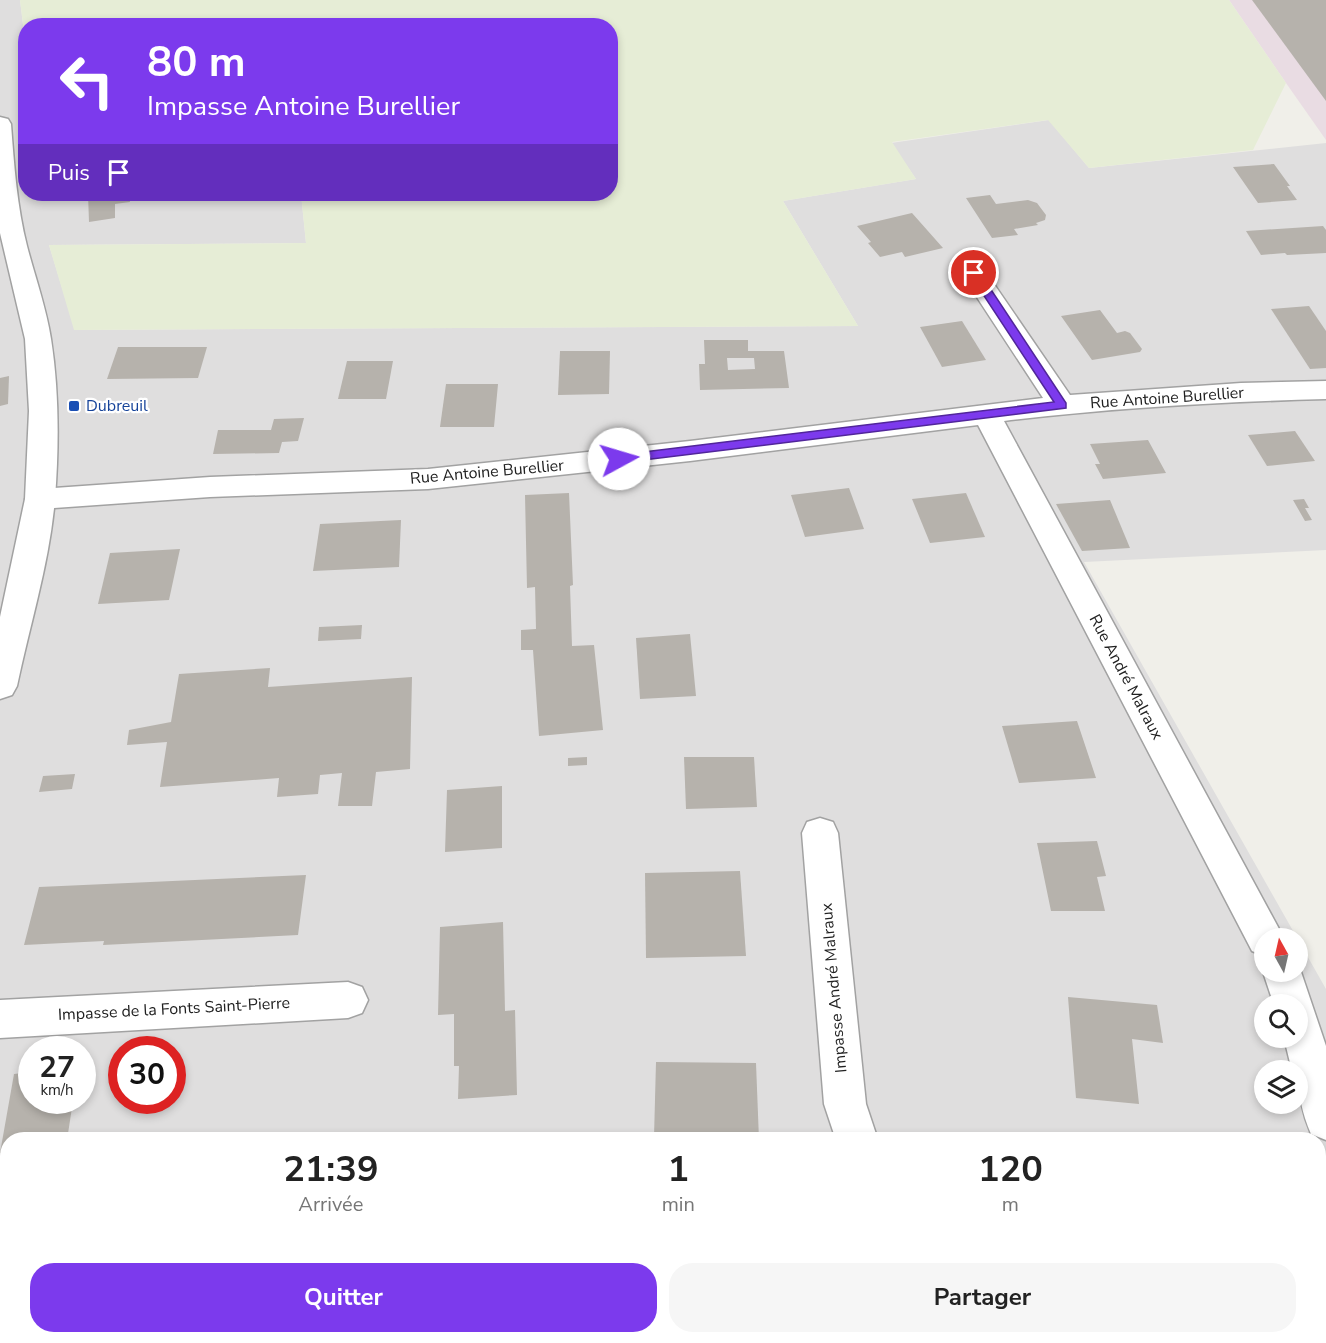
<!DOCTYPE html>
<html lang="fr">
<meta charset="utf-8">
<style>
:root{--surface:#fff;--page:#f6f6f6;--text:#222;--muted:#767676;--accent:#7c3aed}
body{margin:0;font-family:"Nunito Sans",sans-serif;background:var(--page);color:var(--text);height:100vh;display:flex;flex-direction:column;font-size:22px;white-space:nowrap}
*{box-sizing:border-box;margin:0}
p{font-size:20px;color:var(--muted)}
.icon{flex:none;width:33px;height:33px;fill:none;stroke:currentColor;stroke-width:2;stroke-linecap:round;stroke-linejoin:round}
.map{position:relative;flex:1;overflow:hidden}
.panel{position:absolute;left:0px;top:1132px;width:1326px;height:212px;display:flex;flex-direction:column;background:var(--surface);border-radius:24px 24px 0 0;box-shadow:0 3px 9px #0003}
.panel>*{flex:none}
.banner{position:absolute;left:18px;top:18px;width:600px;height:183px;border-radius:24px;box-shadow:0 3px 9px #0003;background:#7c3aed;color:#fff;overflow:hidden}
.needle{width:39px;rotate:352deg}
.tools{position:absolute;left:1254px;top:928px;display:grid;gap:12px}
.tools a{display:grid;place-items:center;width:54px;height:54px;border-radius:50%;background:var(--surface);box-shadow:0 3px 9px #0003;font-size:30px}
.speed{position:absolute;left:18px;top:1036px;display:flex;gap:12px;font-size:30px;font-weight:700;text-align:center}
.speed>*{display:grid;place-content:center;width:78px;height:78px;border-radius:50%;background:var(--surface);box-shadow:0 3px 9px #0003;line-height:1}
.speed small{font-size:15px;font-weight:400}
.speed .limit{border:9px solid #d22;background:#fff;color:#111}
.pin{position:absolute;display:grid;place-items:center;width:51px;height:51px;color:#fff;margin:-26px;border:3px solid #fff;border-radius:50%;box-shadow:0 2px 6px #0007}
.me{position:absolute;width:66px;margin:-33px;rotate:84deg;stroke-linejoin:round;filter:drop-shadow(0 0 4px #0008)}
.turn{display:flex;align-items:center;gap:21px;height:126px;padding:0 30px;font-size:27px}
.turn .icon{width:78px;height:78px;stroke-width:2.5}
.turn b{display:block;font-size:42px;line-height:51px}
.then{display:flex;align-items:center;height:57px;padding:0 30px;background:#0003;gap:12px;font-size:22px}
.eta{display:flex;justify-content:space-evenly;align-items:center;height:102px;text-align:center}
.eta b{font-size:36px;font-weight:700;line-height:42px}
.action{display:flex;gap:12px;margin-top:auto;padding:12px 30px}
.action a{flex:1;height:69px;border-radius:24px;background:var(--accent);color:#fff;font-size:24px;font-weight:700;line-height:69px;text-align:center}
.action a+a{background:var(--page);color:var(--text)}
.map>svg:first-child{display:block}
</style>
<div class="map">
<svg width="1326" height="1343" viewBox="0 0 1326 1343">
<rect width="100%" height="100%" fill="#f0efe9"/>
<path fill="#dfdede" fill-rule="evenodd" d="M 0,0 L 20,0 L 25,41 L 26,194 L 301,194 L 306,243 L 49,245 L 75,330 L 858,326 L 783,201 L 916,179 L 891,143 L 1049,120 L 1089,168 L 1326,143 L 1326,550 L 1084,562 L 1326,989 L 1326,1343 L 0,1343 ZM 1264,939 L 1298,939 L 1298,972 L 1264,972 ZM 1264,1005 L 1298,1005 L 1298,1038 L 1264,1038 ZM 32,1050 L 82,1050 L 82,1101 L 32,1101 ZM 122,1050 L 172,1050 L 172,1101 L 122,1101 ZM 1264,1071 L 1298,1071 L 1298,1104 L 1264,1104 ZM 8,1140 L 1318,1140 L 1318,1336 L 8,1336 Z"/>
<path fill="#e9dce3" d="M 1229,0 L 1326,0 L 1326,140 L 1286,83 Z"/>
<path fill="#e6edd6" d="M 20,0 L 1229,0 L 1286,83 L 1253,150 L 1089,168 L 1048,120 L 892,142 L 916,179 L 783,201 L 858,326 L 74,330 L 49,245 L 306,243 L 301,194 L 610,194 L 610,26 L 26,26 L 25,41 Z"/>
<g fill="#b6b2ac" fill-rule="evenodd">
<path d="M 1252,0 L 1326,0 L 1326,101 Z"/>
<path d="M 1274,164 L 1290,186 L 1287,186 L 1297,200 L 1258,203 L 1233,167 Z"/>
<path d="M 88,194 L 132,194 L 129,196 L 130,202 L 115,204 L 115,218 L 89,222 Z"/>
<path d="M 990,195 L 996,204 L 1028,200 L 1037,203 L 1046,215 L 1045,220 L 1036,223 L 1038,225 L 1014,229 L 1018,235 L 992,238 L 966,198 Z"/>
<path d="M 912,213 L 943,248 L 905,257 L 902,252 L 880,257 L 868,243 L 871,242 L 857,226 Z"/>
<path d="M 1323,226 L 1326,230 L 1326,253 L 1287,255 L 1285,253 L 1261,255 L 1246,231 Z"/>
<path d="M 1309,306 L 1326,331 L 1326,368 L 1310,369 L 1271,309 Z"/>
<path d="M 1100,310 L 1117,333 L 1125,331 L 1130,333 L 1142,349 L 1140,352 L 1092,360 L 1061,316 Z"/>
<path d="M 962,321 L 986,360 L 942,367 L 920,327 Z"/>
<path d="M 704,340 L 748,340 L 748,351 L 784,351 L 789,388 L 700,390 L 699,364 L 705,364 ZM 727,358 L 754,358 L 755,369 L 728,370 Z"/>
<path d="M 118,347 L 207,347 L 198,378 L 107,379 Z"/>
<path d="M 560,351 L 610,351 L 609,394 L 558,395 Z"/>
<path d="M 347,361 L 393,361 L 386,399 L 338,399 Z"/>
<path d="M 9,376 L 8,404 L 0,406 L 0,378 Z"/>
<path d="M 446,384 L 498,384 L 494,427 L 440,427 Z"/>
<path d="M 304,418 L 298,441 L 282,442 L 279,453 L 213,454 L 218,430 L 271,430 L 274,419 Z"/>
<path d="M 1295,431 L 1315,461 L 1267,466 L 1248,435 Z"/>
<path d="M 1148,440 L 1166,473 L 1103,479 L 1095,464 L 1100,464 L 1090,444 Z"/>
<path d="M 849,488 L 864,529 L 805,537 L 791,495 Z"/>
<path d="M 569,493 L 573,585 L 570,586 L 572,646 L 594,645 L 603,730 L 539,736 L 533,650 L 521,650 L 521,630 L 536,629 L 535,587 L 527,588 L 525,495 Z"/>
<path d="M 966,493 L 985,537 L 930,543 L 912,499 Z"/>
<path d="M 1304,499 L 1309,508 L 1305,508 L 1312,520 L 1305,521 L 1293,500 Z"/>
<path d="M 1110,500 L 1130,548 L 1082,551 L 1056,504 Z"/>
<path d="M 401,520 L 399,567 L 313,571 L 320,524 Z"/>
<path d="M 180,549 L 169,600 L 98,604 L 110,553 Z"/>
<path d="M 362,625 L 361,639 L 318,641 L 319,627 Z"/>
<path d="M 690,634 L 696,696 L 640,699 L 636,638 Z"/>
<path d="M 270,668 L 268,687 L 412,677 L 410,769 L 376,772 L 372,806 L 338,806 L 342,773 L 320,775 L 318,794 L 277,797 L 279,778 L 160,787 L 167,742 L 127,745 L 129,730 L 171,722 L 179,674 Z"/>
<path d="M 1077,721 L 1096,778 L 1019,783 L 1002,726 Z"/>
<path d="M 587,757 L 587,765 L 568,766 L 568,758 Z"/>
<path d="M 684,757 L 754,757 L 757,807 L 686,809 Z"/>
<path d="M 75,774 L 72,789 L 39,792 L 43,776 Z"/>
<path d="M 502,786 L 502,848 L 445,852 L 447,790 Z"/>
<path d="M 1097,841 L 1106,876 L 1097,877 L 1105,911 L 1051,911 L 1037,843 Z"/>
<path d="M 740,871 L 746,956 L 646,958 L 645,873 Z"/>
<path d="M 306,875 L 298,935 L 103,945 L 104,941 L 24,945 L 39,887 Z"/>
<path d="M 503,922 L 505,1011 L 515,1010 L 517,1095 L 458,1099 L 459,1066 L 454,1066 L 454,1014 L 438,1015 L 440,927 Z"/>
<path d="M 1068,997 L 1157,1005 L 1163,1043 L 1132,1039 L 1139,1104 L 1076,1098 Z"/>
<path d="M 656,1062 L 756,1063 L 759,1140 L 654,1137 Z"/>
<path d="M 32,1072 L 32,1101 L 73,1101 L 67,1140 L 8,1140 L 8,1152 L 0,1153 L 14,1074 Z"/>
<path d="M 0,1191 L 8,1191 L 8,1219 L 3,1220 L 1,1228 Z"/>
<path d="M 368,1336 L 404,1336 L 403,1343 L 368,1343 Z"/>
<path d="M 741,1336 L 819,1336 L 820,1343 L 741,1343 Z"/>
<path d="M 931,1336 L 1023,1336 L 1024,1343 L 932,1343 Z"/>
<path d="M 1159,1336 L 1246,1336 L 1247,1343 L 1160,1343 Z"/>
</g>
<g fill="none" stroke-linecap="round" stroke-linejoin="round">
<g stroke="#a2a2a2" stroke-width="3">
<g id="minor">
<path d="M 974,265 L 983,268 L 1070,395 L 1241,383 L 1326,381 L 1326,399 C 1218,402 1111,408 1004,421 L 1278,927 L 1284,939 L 1264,939 L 1264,956 L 1252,951 L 978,425 L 690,461 L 428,489 L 210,497 L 40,509 L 30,506 L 25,499 L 30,492 L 40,489 L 210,477 L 428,469 L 690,441 L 1043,398 L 961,273 L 965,268 Z"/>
<path d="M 820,818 L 833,822 L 838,833 L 866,1104 L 878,1140 L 836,1140 L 824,1104 L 802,833 L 807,822 Z"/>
<path d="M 1298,963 L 1326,1046 L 1326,1140 L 1311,1134 C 1302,1113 1298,1094 1298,1071 L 1292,1071 L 1284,1038 L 1298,1038 L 1298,1005 L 1274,1005 L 1263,972 L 1264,968 L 1264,972 L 1298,972 Z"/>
<path d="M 348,982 L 362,987 L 368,1000 L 362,1013 L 348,1018 L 0,1038 L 0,1000 Z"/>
<path d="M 1318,1201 L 1326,1202 L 1326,1246 L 1318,1245 Z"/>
</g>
</g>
<g stroke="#a2a2a2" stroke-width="3">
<path id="tertiary" d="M 0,117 L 8,119 L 11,124 C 14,164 17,207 27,246 C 35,277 46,307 51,339 C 59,390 59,446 55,498 C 50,561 30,624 17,686 L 12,695 L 0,699 L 0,617 L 25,499 L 29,411 L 25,339 L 0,233 Z"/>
</g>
<use href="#minor" fill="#fff" fill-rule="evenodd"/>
<use href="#tertiary" fill="#fff" fill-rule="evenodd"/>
</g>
<path fill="#7c3aed" stroke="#51269a" stroke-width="1.5" d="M 971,270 L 978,270 L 1066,403 L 1066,408 L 619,463 L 613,459 L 619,455 L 1054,402 L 969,273 Z"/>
<rect fill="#1a4fb4" stroke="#fff" stroke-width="2" x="68" y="400" width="12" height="12" rx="3"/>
<g text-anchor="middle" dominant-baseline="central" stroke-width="4.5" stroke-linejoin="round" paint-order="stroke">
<g font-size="16" fill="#212121" stroke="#fff">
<text transform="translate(1167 398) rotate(-4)">Rue Antoine Burellier</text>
<text transform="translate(487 472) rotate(-5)">Rue Antoine Burellier</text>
<text transform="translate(1126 677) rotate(62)">Rue André Malraux</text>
<text transform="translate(834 988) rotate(-95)">Impasse André Malraux</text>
<text transform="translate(174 1009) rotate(-3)">Impasse de la Fonts Saint-Pierre</text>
</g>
<g font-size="16" fill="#164399" stroke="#fff" text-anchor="start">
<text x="86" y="406">Dubreuil</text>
</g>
</g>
</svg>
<div class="tools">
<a><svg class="needle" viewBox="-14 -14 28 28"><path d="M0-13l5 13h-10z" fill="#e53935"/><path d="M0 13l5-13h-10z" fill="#767676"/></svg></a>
<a><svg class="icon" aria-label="search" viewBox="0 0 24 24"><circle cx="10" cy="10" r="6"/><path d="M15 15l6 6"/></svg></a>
<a><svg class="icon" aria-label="layers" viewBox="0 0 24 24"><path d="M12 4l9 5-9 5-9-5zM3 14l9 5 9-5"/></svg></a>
</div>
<div class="speed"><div>27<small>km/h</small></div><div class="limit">30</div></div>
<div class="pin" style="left:974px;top:273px;background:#d93025"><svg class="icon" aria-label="arrive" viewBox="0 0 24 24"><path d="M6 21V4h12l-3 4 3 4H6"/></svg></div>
<svg class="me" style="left:619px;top:459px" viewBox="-20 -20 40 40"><circle r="19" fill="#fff"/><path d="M0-13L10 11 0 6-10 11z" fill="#7c3aed"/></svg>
<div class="banner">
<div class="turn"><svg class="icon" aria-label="left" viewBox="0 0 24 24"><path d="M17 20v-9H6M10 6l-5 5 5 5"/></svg><div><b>80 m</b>Impasse Antoine Burellier</div></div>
<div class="then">Puis<svg class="icon" aria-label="arrive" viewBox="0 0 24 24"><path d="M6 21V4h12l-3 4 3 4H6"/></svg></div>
</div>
<section class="panel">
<div class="eta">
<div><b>21:39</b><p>Arrivée</p></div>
<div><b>1</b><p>min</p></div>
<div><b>120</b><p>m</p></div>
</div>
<div class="action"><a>Quitter</a><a>Partager</a></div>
</section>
</div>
